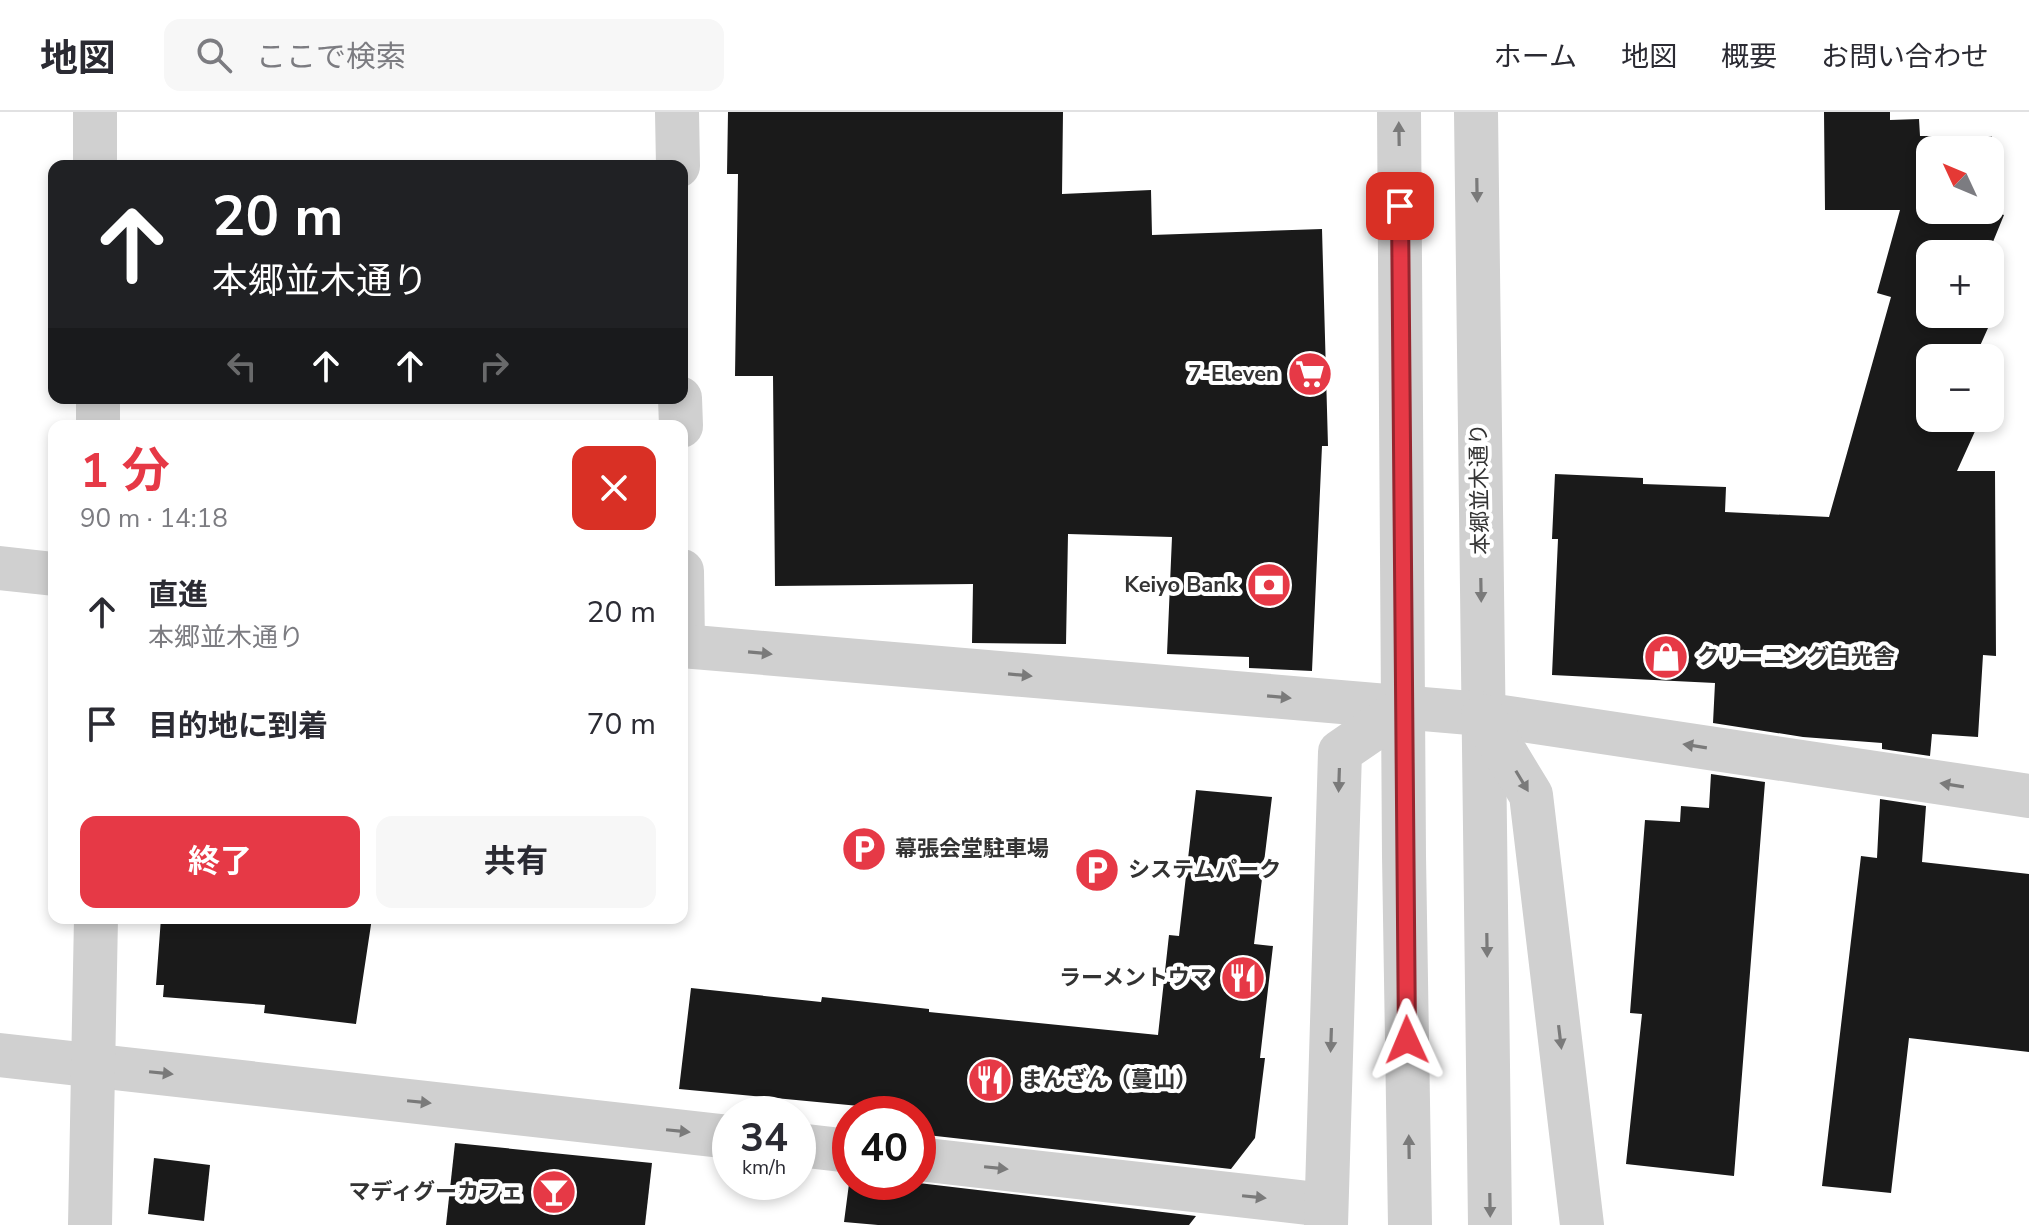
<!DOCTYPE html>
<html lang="ja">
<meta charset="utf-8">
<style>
:root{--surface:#fff;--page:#f7f7f7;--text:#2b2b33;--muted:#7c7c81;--line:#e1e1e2;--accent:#e63946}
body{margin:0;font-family:"Nunito Sans","Noto Sans JP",sans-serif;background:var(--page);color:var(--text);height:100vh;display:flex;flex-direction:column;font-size:30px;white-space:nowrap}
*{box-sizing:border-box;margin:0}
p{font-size:26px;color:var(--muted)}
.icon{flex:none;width:44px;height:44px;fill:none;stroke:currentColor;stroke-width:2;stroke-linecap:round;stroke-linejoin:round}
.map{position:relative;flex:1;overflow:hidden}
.panel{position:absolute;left:48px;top:308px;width:640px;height:504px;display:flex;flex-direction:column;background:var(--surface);border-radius:16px;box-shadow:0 4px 12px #0003}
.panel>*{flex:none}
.guide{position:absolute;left:48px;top:48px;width:640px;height:244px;border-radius:16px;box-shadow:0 4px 12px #0003;background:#202124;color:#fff;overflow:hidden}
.needle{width:52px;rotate:314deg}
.tools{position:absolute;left:1916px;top:24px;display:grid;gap:16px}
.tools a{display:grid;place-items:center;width:88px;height:88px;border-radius:16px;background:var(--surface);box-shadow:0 4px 12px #0003;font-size:40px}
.speed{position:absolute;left:712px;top:984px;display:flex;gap:16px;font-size:40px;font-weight:700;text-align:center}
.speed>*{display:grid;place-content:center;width:104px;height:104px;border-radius:50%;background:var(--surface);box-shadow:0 4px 12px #0003;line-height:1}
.speed small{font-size:20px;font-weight:400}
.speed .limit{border:12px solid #d22;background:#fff;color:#111}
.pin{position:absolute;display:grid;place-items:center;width:68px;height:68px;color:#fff;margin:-34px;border-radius:16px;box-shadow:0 4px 12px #0006}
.me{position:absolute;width:88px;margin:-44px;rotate:359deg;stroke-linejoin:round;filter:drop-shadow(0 0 6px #0008)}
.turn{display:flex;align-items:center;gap:28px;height:168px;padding:0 32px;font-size:36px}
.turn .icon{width:104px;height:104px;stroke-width:2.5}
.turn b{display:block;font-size:56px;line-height:68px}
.lanes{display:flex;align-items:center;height:76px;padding:0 32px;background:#0003;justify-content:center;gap:40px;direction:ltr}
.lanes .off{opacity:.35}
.round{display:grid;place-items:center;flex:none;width:84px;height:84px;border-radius:16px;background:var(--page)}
.summary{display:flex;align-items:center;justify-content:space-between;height:136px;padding:0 32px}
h1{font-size:48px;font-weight:700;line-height:60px;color:var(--accent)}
.cta{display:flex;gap:16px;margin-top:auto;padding:16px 32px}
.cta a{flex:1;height:92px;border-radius:16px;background:var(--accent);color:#fff;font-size:32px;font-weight:700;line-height:92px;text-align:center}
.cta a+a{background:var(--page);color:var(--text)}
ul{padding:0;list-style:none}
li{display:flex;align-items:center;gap:24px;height:112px;padding:0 32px}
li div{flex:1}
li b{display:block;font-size:30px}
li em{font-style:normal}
header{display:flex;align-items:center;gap:48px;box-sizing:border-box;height:112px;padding:0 40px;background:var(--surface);border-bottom:2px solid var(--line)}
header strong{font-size:38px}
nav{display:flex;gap:44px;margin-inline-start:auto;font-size:28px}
.search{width:560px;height:72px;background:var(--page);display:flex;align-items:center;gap:20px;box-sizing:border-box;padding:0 28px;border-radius:16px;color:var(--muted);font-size:30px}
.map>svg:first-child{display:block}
</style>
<header>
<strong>地図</strong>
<div class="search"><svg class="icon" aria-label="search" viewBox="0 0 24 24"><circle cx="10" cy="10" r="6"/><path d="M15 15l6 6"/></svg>ここで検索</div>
<nav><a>ホーム</a><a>地図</a><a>概要</a><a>お問い合わせ</a></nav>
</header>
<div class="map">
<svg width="2029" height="1113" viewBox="0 0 2029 1113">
<rect width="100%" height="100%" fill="#fff"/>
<g fill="#1a1a1a">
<path d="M 728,0 L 1063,0 L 1062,82 L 1151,78 L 1152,123 L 1322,117 L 1328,334 L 1322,334 L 1312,559 L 1249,556 L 1249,545 L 1167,542 L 1172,425 L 1068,422 L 1066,532 L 972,531 L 973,472 L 775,474 L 773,264 L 735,264 L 738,62 L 727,62 Z"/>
<path d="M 1824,0 L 1890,0 L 1890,8 L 1919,7 L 1920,24 L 1992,24 L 1993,73 L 1990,78 L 1990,38 L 1930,38 L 1930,98 L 1990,98 L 2004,103 L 1988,142 L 1930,142 L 1930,202 L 1990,202 L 1990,183 L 2001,187 L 1975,245 L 1978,246 L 1930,246 L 1930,306 L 1981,306 L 1957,359 L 1995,359 L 1996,544 L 1983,543 L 1978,625 L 1932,622 L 1930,644 L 1882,637 L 1882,631 L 1803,625 L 1713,611 L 1715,571 L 1552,563 L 1558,427 L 1552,427 L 1555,362 L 1643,366 L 1643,372 L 1726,375 L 1725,400 L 1829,405 L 1891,185 L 1877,181 L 1900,98 L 1825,98 Z"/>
<path d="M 1990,251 L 2003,257 L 1990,286 Z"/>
<path d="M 1711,662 L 1765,670 L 1734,1064 L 1626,1052 L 1642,902 L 1630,901 L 1645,708 L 1680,710 L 1681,694 L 1709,696 Z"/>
<path d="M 1196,678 L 1272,685 L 1254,832 L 1273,834 L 1260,946 L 1265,946 L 1255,1026 L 1231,1057 L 918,1022 L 918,1002 L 858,1002 L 859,994 L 679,977 L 691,876 L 821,890 L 822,885 L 929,897 L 929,900 L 1158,923 L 1169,823 L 1179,824 Z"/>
<path d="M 1880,687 L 1926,694 L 1922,750 L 2029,762 L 2029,940 L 1909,926 L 1891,1081 L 1822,1074 L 1861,744 L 1877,746 Z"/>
<path d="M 161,806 L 372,806 L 356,912 L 264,901 L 265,893 L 163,885 L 164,873 L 156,873 Z"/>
<path d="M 455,1031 L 652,1051 L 645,1113 L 446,1113 Z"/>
<path d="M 154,1046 L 210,1053 L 204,1109 L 148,1102 Z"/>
<path d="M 850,1064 L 850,1070 L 910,1070 L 1196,1104 L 1189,1113 L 878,1113 L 844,1110 Z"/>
</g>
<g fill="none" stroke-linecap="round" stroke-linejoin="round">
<g stroke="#d0d0d0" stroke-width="44">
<path d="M 95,0 L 95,54"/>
<path d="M 677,0 L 678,54"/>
<path d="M 1399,0 L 1404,744 L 1410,1113"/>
<path d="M 1476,0 L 1490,1113"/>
<path d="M 98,286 L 98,314"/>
<path d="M 680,286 L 681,314"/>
<path d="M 0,456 L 54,462"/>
<path d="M 682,459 L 683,534"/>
<path d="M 682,534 L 1482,602 L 2029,684"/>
<path d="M 1483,604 L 1531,683 L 1582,1113"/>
<path d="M 0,943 L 730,1025"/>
<path d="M 798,1033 L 850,1039"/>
<path d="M 918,1047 L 1326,1093"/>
<path d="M 90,1113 L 96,806"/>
<path d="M 1326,1113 L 1340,640 L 1404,596"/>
</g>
</g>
<defs><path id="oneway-solid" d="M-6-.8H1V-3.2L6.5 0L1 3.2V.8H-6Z" transform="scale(2)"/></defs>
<g fill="#7a7a7a">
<use href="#oneway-solid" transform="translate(1399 22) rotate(-91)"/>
<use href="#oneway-solid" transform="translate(1477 78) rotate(89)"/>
<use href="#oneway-solid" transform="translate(1481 478) rotate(89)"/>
<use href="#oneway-solid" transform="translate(760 541) rotate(5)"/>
<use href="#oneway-solid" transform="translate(1020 563) rotate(5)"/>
<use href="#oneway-solid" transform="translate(1279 585) rotate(5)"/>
<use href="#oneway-solid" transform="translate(1695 634) rotate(-171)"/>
<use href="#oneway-solid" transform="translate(1339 668) rotate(92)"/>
<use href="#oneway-solid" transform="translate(1522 669) rotate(59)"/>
<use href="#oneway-solid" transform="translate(1952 673) rotate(-171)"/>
<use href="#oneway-solid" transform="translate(1487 833) rotate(89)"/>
<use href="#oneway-solid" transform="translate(1560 925) rotate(83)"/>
<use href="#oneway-solid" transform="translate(1331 928) rotate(92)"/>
<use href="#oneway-solid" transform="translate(161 961) rotate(6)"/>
<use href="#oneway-solid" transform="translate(419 990) rotate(6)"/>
<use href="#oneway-solid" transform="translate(678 1019) rotate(6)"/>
<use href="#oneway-solid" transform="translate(1409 1035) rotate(-91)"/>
<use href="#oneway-solid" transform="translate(996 1056) rotate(6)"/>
<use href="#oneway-solid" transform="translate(1254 1085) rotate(6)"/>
<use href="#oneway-solid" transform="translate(1490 1093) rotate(89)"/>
</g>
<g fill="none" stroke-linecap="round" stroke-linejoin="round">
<g stroke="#96252e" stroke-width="20">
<path id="route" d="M 1400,94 L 1407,928"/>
</g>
<use href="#route" stroke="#e63946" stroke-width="14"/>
</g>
<defs>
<g id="supermarket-disc" transform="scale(2.3)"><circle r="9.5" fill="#e63946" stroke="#fff"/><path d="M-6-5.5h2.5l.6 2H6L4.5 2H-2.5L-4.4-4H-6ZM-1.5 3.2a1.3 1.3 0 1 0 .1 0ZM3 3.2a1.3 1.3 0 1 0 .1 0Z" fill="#fff"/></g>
<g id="bank-disc" transform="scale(2.3)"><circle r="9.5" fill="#e63946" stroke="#fff"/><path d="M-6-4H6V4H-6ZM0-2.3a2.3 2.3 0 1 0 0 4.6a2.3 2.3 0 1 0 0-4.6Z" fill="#fff"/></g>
<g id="shop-disc" transform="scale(2.3)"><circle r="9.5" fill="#e63946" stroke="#fff"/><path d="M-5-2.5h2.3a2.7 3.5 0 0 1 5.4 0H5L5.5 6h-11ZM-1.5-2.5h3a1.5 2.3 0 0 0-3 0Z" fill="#fff"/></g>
<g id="parking-disc" transform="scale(2.3)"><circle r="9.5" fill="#e63946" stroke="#fff"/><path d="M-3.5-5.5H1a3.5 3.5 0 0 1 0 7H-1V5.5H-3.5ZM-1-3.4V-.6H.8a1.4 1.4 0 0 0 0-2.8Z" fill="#fff"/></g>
<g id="restaurant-disc" transform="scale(2.3)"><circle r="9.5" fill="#e63946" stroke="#fff"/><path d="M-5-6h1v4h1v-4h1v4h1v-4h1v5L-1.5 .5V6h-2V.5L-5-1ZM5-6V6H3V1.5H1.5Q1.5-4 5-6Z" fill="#fff"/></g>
<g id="bar-disc" transform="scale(2.3)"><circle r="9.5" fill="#e63946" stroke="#fff"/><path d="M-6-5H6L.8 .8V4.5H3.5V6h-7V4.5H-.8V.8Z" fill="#fff"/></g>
</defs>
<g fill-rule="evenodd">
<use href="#supermarket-disc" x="1310" y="262"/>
<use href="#bank-disc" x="1269" y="473"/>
<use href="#shop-disc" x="1666" y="545"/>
<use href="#parking-disc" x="864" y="737"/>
<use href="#parking-disc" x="1097" y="758"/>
<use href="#restaurant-disc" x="1243" y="866"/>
<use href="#restaurant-disc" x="990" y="968"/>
<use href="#bar-disc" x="554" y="1080"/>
</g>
<g text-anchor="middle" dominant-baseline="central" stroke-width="8" stroke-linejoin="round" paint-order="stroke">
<g font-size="22" font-weight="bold" fill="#333" stroke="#fff" text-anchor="end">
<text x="1279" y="262">7-Eleven</text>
<text x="1238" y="473">Keiyo Bank</text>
<text x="1697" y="545" text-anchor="start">クリーニング白光舎</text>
<text x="895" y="737" text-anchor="start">幕張会堂駐車場</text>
<text x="1128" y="758" text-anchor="start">システムパーク</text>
<text x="1212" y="866">ラーメントウマ</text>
<text x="1021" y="968" text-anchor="start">まんざん（蔓山）</text>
<text x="523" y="1080">マディグーカフェ</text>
</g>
<g font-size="22" fill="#333" stroke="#fff">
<text transform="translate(1480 377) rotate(-91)">本郷並木通り</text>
</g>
</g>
</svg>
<div class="tools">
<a><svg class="needle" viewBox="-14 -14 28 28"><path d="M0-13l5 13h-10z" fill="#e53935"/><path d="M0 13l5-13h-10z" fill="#7c7c81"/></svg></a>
<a>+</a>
<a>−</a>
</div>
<div class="speed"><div>34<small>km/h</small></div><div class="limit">40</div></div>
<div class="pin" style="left:1400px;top:94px;background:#d93025"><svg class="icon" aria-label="arrive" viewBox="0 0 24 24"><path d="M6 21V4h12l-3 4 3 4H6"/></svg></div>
<svg class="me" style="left:1407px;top:928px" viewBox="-20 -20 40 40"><path d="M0-17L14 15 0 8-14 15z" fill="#e63946" stroke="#fff" stroke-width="4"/></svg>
<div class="guide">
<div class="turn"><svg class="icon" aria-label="ahead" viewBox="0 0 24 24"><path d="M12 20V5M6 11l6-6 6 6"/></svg><div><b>20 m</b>本郷並木通り</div></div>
<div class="lanes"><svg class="icon off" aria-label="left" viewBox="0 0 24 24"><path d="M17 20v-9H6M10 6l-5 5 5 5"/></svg><svg class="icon" aria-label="ahead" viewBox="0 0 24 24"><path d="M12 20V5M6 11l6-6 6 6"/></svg><svg class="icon" aria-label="ahead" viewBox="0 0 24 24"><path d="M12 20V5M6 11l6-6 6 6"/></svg><svg class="icon off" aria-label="right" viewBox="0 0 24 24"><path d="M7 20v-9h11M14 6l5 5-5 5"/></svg></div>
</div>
<section class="panel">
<div class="summary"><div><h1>1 分</h1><p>90 m · 14:18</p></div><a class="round" style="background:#d93025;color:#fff"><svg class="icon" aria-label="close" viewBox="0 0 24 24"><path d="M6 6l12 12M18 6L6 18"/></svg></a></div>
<ul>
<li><svg class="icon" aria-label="ahead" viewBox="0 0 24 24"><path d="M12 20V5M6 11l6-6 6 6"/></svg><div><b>直進</b><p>本郷並木通り</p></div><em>20 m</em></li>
<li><svg class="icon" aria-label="arrive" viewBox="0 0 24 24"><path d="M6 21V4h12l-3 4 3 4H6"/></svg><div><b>目的地に到着</b></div><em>70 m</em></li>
</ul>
<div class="cta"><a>終了</a><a>共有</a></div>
</section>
</div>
